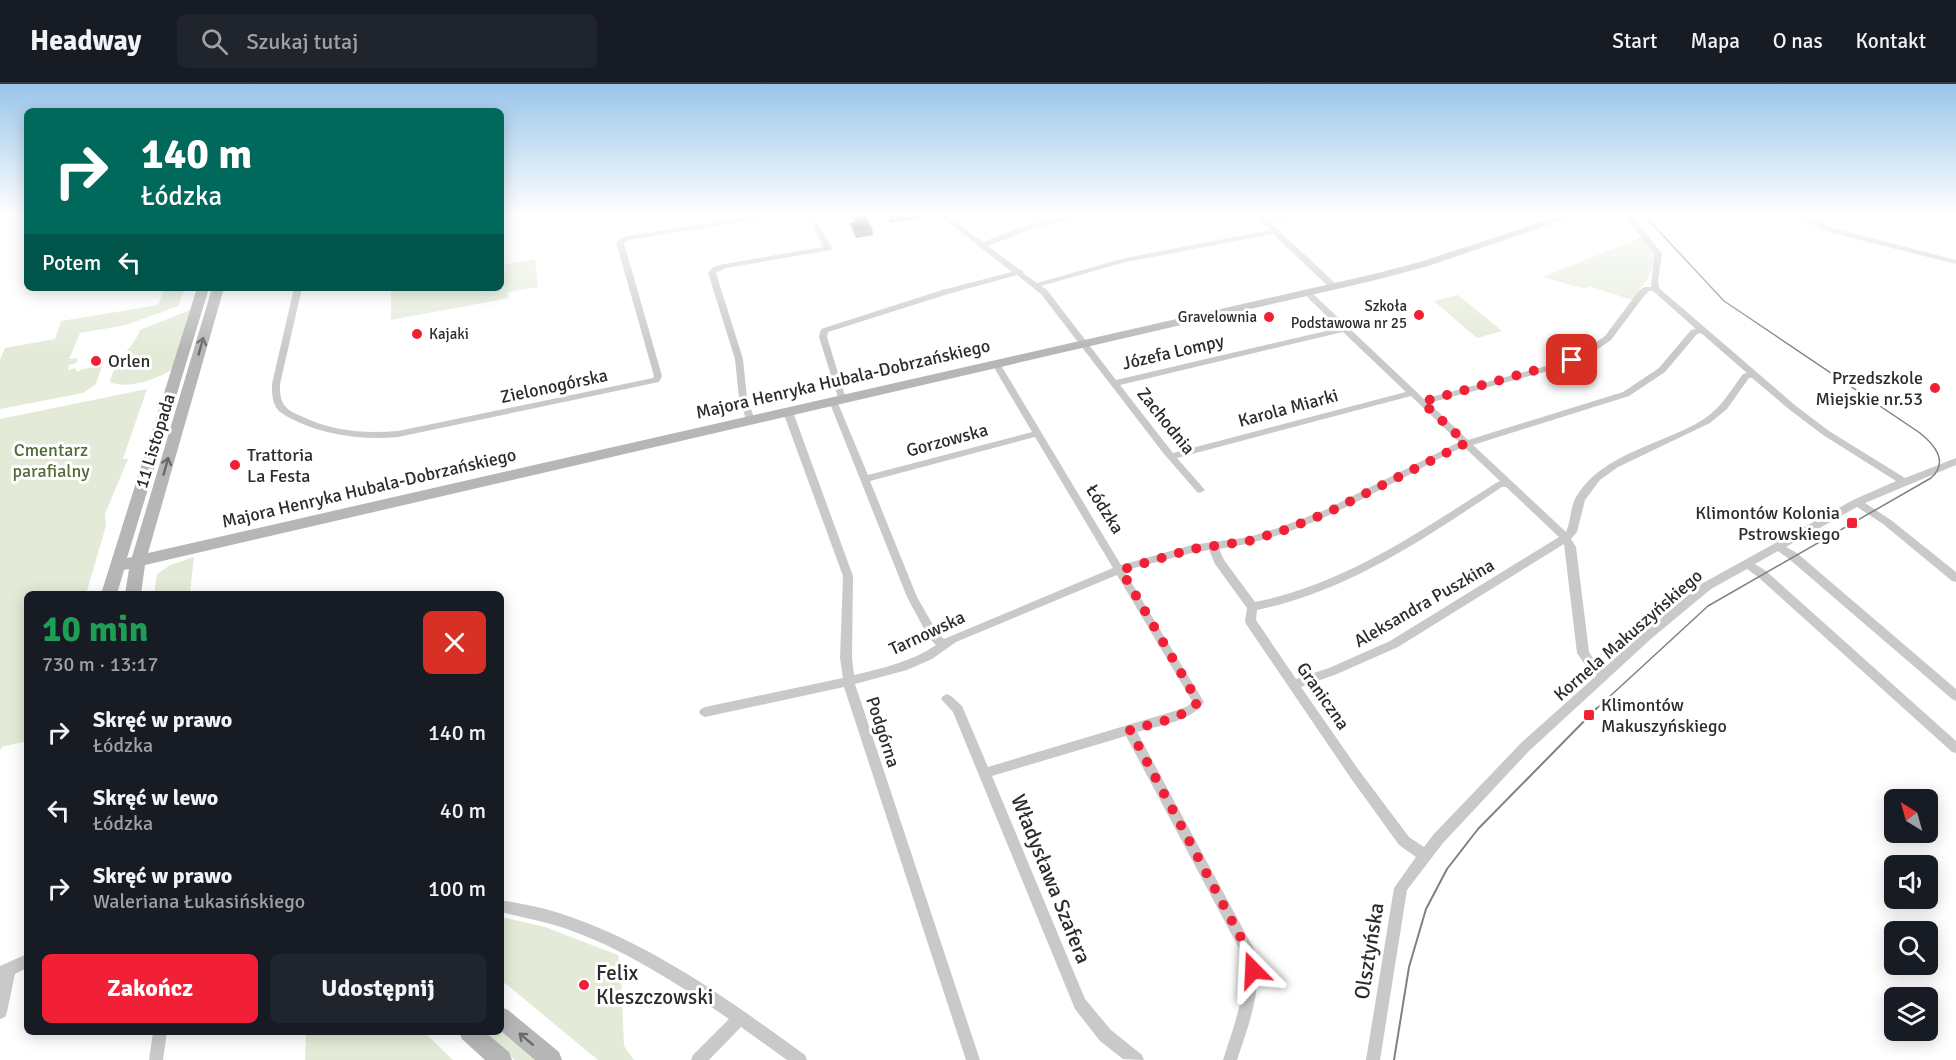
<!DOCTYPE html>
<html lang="pl">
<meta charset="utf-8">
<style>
:root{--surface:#171b24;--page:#20242c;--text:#f1f3f6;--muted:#9ea1a6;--line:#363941;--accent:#f22036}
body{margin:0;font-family:Signika,sans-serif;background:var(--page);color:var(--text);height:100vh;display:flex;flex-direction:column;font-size:22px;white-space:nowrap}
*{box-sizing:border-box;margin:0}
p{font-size:20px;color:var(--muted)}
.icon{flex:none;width:33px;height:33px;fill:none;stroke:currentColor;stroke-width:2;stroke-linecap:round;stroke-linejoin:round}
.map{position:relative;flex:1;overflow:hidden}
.side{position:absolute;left:24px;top:507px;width:480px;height:444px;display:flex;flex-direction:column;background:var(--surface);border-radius:9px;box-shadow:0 3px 15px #0003}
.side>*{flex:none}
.hud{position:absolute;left:24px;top:24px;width:480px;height:183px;border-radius:9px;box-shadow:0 3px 15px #0003;background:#00695c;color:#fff;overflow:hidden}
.needle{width:39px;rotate:323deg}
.tools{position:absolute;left:1884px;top:705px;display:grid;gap:12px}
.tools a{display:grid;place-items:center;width:54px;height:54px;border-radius:9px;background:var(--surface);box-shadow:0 3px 15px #0003;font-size:30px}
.pin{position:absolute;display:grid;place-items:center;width:51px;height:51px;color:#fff;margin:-26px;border-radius:12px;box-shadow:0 3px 9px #0006}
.me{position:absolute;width:66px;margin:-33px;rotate:339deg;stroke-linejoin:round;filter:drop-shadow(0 0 4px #0008)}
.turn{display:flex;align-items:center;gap:21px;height:126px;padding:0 18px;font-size:27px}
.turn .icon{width:78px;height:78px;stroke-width:2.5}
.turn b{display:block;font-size:42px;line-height:51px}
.then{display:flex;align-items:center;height:57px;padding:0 18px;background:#0003;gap:12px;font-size:22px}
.round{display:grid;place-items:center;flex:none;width:63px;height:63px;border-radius:9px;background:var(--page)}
.headline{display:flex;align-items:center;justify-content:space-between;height:102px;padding:0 18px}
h1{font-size:36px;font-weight:800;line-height:45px;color:#1e9e55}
.button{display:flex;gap:12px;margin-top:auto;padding:12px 18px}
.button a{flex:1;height:69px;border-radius:9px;background:var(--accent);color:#fff;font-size:24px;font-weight:800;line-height:69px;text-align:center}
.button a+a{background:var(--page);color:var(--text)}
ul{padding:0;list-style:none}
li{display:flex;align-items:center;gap:18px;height:78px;padding:0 18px}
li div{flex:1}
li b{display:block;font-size:22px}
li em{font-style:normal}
header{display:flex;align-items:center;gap:36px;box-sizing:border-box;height:84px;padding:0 30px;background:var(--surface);border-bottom:2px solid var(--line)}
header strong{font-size:28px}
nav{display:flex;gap:33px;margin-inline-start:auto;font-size:21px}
.search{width:420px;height:54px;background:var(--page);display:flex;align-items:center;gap:15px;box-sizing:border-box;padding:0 21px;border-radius:9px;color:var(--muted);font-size:22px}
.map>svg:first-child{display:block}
</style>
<header>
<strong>Headway</strong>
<div class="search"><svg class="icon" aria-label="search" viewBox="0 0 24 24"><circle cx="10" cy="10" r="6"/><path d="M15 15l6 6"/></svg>Szukaj tutaj</div>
<nav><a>Start</a><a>Mapa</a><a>O nas</a><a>Kontakt</a></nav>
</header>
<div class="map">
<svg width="1956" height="976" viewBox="0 0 1956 976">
<rect width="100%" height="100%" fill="#fff"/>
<g fill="#e3ebd8">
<path d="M 1642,153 C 1663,182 1650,190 1632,216 L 1589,202 L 1585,205 L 1543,193 Z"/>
<path d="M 535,175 L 538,203 L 508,208 L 509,214 L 391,236 L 391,204 L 501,204 L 501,179 L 504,178 L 506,192 L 506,180 Z"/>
<path d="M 165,204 L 185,204 L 178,222 L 126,241 L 80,249 L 69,275 L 78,274 L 76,279 L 69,281 L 68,286 L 75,284 L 77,288 L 82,285 L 102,282 L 96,300 L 83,309 L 0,325 L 0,276 L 5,264 L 55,255 L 61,237 L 158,221 Z"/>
<path d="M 1458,211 L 1502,247 L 1477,254 L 1434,217 Z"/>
<path d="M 190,226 L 173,285 C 158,295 127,306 110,298 C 115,274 132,267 140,246 Z"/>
<path d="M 147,305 L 123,375 L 128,375 L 105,430 L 106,442 L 86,510 L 27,510 L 27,657 L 2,663 L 0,667 L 0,335 Z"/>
<path d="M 194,473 L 190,510 L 154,510 L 157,490 L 170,481 Z"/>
<path d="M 501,833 L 545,843 L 618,871 L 621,889 L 624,962 L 634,976 L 598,976 L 501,896 Z"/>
<path d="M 501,946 L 536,976 L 515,976 L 484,948 L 501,948 Z"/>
<path d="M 306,948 L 424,948 L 453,976 L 305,976 Z"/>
</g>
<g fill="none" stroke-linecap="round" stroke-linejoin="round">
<g fill="#c9c9c9" fill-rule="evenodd">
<path d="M 759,131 L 775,131 L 771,133 L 629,156 L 624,159 L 662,292 L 659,298 L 398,353 C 364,356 330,352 298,338 C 292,335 283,331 278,326 C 272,319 272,309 272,300 L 294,204 L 302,204 L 280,300 C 280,308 280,316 285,322 C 289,327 296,330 301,332 C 332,347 364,350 398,347 L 653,294 L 654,292 L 616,158 L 627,152 Z"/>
<path d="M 807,131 L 813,131 L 832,164 L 831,166 L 726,184 L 716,189 L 743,275 L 747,314 L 755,336 L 753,338 L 747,338 L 739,314 L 735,275 L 708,189 L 713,183 L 724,180 L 823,163 Z"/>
<path d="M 939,131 L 946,131 L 983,158 C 1015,146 1049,131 1084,131 L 1084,133 L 1035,144 L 988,162 L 1020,186 L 1023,186 L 1023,189 L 1037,199 L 1125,174 L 1269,146 L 1255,131 L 1262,131 L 1266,135 L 1289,131 L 1303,131 L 1300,133 L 1270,138 L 1337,201 L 1337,205 L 1331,205 L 1273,150 L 1126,178 L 1041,202 L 1047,206 L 1116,296 L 1339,244 L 1303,209 L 1307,207 L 1310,207 L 1424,315 L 1550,281 L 1583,267 L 1605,252 L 1638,208 L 1644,203 L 1651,203 L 1654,170 L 1624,131 L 1632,131 L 1662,170 L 1658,196 L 1659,204 L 1796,322 L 1829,347 L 1905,394 L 1956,374 L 1956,381 L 1865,419 L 1891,436 L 1956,488 L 1956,498 L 1952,497 L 1883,440 L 1857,423 L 1786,463 L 1797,469 L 1956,605 L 1956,617 L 1952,615 L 1789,475 L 1778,467 L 1755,480 L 1766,487 L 1956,657 L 1956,669 L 1952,668 L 1758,493 L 1747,485 L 1711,505 L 1652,554 L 1529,667 L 1443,759 L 1407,806 L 1380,976 L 1366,976 L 1394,804 L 1416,773 L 1399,761 L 1350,693 L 1246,540 L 1245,537 L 1247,524 L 1215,480 L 1209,466 L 1192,469 L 1134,484 L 1125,488 L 1204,618 C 1193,637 1157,642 1137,648 L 1256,869 C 1262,907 1249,940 1237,976 L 1223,976 C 1234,941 1248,908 1242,870 L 1126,652 L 992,692 L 1085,915 L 1111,946 L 1142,971 L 1144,976 L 1123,975 L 1100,957 L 1075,925 L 953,628 L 941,615 L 943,612 L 947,610 L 951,612 L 962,622 L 988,683 L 1178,626 L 1188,622 L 1192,617 L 1117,491 L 956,558 L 932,575 L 907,586 L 855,600 L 980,976 L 966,976 L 844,603 L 705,633 L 701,631 L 699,628 L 701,625 L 705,623 L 843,594 L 840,574 L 843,492 L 783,328 L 785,326 L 791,326 L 793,328 L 853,492 L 852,574 L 854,591 C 883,584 911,578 936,561 L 929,554 L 907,513 L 829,317 L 830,315 L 836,315 L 837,317 L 868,391 L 1032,348 L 992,280 L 993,278 L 999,278 L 1121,481 L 1192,461 L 1249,453 L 1278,444 L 1325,426 L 1459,358 L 1411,312 L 1177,374 L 1205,406 L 1200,409 L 1197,408 L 1164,370 L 1041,210 L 1017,191 L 948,210 L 828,248 L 827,253 L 846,315 L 845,317 L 839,317 L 819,253 L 821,245 L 942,206 L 1012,188 ZM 1649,207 L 1653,207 L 1696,245 L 1691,246 L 1659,284 L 1623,308 L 1468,356 L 1429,319 L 1556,285 L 1589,271 L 1611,256 L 1644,212 ZM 1343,248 L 1406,308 L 1173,369 L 1120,301 ZM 1701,249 L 1747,289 L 1743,290 C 1731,306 1721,324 1704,335 C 1663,361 1603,368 1576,413 C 1570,423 1571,438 1566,448 L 1473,361 L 1629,312 L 1665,288 L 1697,250 ZM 1749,294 L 1752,294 L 1790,326 L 1823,351 L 1896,397 L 1853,416 L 1703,499 L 1644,548 L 1604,584 L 1596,579 L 1589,568 L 1576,463 L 1571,455 L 1577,448 L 1585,416 L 1600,396 L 1618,383 L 1710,339 L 1727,325 ZM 1035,353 L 1113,484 L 944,555 L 937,548 L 917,513 L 870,397 ZM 1464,363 L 1500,397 L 1496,399 C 1419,448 1345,500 1255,518 L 1224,476 L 1219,465 C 1288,455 1342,426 1403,394 C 1423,384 1443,371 1464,363 ZM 1502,403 L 1506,403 L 1559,453 L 1390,557 L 1329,584 L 1296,595 L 1256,536 L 1257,526 C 1349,507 1425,454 1502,403 ZM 1564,460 L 1577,569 L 1588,585 L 1597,591 L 1521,659 L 1433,751 L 1424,763 L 1409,753 L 1358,685 L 1301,603 L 1337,590 L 1398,563 Z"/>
<path d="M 1792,131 L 1802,131 L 1833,144 L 1956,176 L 1956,180 L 1827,148 Z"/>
<path d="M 501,816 C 521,820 540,823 559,829 C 650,858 729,916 805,971 L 807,976 L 787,976 L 741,943 L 709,976 L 691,976 L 693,971 L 729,935 C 678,900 623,864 564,844 C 543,837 522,833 501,828 Z"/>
<path d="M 27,870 L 27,884 L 15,890 L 7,928 L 5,933 L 0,935 L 0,882 Z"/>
<path d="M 153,948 L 167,948 L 163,976 L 149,976 Z"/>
</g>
<g fill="#b6b6b6" fill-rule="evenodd">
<path d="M 1563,131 L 1578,131 L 1428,182 L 1376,196 L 145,481 L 141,510 L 125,510 L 129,485 L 124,486 L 117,510 L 101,510 L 197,204 L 209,204 L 127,474 L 132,473 L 212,204 L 224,204 L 148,469 L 1374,190 L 1420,178 Z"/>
<path d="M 501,923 L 508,926 L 559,968 L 562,976 L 535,976 L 501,947 Z"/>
<path d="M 459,948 L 485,948 L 509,968 L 512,976 L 485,976 L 462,955 Z"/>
</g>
<path stroke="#818181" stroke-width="1.5" d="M 1595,626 L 1708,522 L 1931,394 C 1949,378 1935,361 1920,349 L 1724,217 L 1644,131"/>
<path stroke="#818181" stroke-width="2" d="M 1394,976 L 1409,883 L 1426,825 L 1447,785 L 1478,745 L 1597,624"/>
</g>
<g fill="#898989">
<path d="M 885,131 L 920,131 L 916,135 L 890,139 Z"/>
<path d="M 854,134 L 873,151 L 856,154 L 851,144 L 850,139 L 855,138 Z"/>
</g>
<g fill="#5a5a5a">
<path d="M 889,131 L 920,131 L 916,135 L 890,139 Z"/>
<path d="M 872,146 L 873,151 L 856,154 L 855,148 Z"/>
</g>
<path fill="#131313" stroke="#5a5a5a" stroke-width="1.5" d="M 866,132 L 872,146 L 855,148 L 850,139 L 856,138 L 854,134 Z"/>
<defs><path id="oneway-shaft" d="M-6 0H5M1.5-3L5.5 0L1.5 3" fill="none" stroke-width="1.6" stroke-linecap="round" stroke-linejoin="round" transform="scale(1.5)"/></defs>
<g stroke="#6a6a6a">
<use href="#oneway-shaft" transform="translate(201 262) rotate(-74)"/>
<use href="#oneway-shaft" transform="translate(166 382) rotate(-74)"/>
<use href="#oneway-shaft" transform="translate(526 955) rotate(-140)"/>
</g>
<linearGradient id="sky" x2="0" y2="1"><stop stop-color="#99c5ea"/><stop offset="0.49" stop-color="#fff"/><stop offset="1" stop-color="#fff" stop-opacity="0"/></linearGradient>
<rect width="1956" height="267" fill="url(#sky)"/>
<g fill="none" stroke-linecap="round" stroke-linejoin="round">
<path stroke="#f22036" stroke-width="10" stroke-dasharray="0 18" d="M 1253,886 L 1249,869 L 1130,646 C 1151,640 1184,635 1198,618 L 1121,486 L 1192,465 L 1249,457 L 1282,447 L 1329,428 L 1466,359 L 1422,318 L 1572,276"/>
</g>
<g fill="#f22036" stroke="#fff" stroke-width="2">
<circle cx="1419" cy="231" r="6"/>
<circle cx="1269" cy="233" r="6"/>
<circle cx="417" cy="250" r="6"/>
<circle cx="96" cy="277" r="6"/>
<circle cx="1935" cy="304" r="6"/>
<circle cx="235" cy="381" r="6"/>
<rect x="1846" y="433" width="12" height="12" rx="3"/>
<rect x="1583" y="625" width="12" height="12" rx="3"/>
<circle cx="584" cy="901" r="6"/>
</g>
<g text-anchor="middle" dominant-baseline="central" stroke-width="6" stroke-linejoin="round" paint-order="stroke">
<g font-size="15" fill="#2c2c2c" stroke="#fff" text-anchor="end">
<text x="1407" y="222">Szkoła<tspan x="1407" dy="17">Podstawowa nr 25</tspan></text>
<text x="1257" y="233">Gravelownia</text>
<text x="429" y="250" text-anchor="start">Kajaki</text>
</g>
<g font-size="18" fill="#2c2c2c" stroke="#fff">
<text transform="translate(1173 268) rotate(-13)">Józefa Lompy</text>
<text transform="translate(843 295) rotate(-13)">Majora Henryka Hubala-Dobrzańskiego</text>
<text transform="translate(554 302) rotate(-12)">Zielonogórska</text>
<text transform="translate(1288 324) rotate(-15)">Karola Miarki</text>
<text transform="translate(1166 337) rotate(51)">Zachodnia</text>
<text transform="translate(947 356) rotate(-15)">Gorzowska</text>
<text transform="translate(155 357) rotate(-73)">11 Listopada</text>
<text transform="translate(369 404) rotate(-13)">Majora Henryka Hubala-Dobrzańskiego</text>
<text transform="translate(1105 425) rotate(58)">Łódzka</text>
<text transform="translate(1424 519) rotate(-30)">Aleksandra Puszkina</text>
<text transform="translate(927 549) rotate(-25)">Tarnowska</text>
<text transform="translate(1628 551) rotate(-41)">Kornela Makuszyńskiego</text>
<text transform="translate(1323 612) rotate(55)">Graniczna</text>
<text transform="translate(883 648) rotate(72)">Podgórna</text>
</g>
<g font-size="18" fill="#2c2c2c" stroke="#fff" text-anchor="start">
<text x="108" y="277">Orlen</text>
<text x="1923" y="294" text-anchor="end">Przedszkole<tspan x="1923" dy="21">Miejskie nr.53</tspan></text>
<text x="247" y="371">Trattoria<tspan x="247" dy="21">La Festa</tspan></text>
<text x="1840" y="429" text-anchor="end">Klimontów Kolonia<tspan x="1840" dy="21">Pstrowskiego</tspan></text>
<text x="1601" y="621">Klimontów<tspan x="1601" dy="21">Makuszyńskiego</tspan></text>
</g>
<g font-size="18" fill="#516a37" stroke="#fff">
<text x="51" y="366">Cmentarz<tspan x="51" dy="21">parafialny</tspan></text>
</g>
<g font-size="21" fill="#2c2c2c" stroke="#fff">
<text transform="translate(1051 795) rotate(68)">Władysława Szafera</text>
<text transform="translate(1369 867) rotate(-81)">Olsztyńska</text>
</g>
<g font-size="21" fill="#2c2c2c" stroke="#fff" text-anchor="start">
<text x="596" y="889">Felix<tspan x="596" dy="24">Kleszczowski</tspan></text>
</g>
</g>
</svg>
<div class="tools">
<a><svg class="needle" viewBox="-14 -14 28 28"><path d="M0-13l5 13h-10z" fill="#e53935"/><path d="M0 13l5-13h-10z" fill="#9ea1a6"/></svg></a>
<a><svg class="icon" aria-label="sound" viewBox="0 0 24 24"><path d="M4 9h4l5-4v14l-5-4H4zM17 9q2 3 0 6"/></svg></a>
<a><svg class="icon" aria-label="search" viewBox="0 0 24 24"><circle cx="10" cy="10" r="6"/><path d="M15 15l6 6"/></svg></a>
<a><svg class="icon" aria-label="layers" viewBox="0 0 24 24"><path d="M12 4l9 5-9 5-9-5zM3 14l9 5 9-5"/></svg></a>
</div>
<div class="pin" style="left:1572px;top:276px;background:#d93025"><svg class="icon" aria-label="arrive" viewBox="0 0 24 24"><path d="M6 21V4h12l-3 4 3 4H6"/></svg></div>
<svg class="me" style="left:1253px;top:886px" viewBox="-20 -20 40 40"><path d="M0-17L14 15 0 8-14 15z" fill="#f22036" stroke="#fff" stroke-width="4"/></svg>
<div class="hud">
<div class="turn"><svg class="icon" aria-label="right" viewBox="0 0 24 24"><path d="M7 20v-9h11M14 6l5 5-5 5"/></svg><div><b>140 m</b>Łódzka</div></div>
<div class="then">Potem<svg class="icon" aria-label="left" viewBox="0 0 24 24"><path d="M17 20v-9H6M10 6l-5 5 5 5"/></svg></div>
</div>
<section class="side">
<div class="headline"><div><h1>10 min</h1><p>730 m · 13:17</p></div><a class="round" style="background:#d93025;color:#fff"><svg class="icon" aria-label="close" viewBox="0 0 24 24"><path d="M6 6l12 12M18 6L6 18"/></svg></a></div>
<ul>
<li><svg class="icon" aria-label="right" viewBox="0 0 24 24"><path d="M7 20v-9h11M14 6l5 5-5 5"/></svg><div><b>Skręć w prawo</b><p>Łódzka</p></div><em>140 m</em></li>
<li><svg class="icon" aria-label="left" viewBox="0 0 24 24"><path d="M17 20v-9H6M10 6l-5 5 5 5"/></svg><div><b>Skręć w lewo</b><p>Łódzka</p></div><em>40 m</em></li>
<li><svg class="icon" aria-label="right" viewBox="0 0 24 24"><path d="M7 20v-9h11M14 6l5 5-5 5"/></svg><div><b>Skręć w prawo</b><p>Waleriana Łukasińskiego</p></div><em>100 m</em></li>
</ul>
<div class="button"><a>Zakończ</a><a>Udostępnij</a></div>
</section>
</div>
